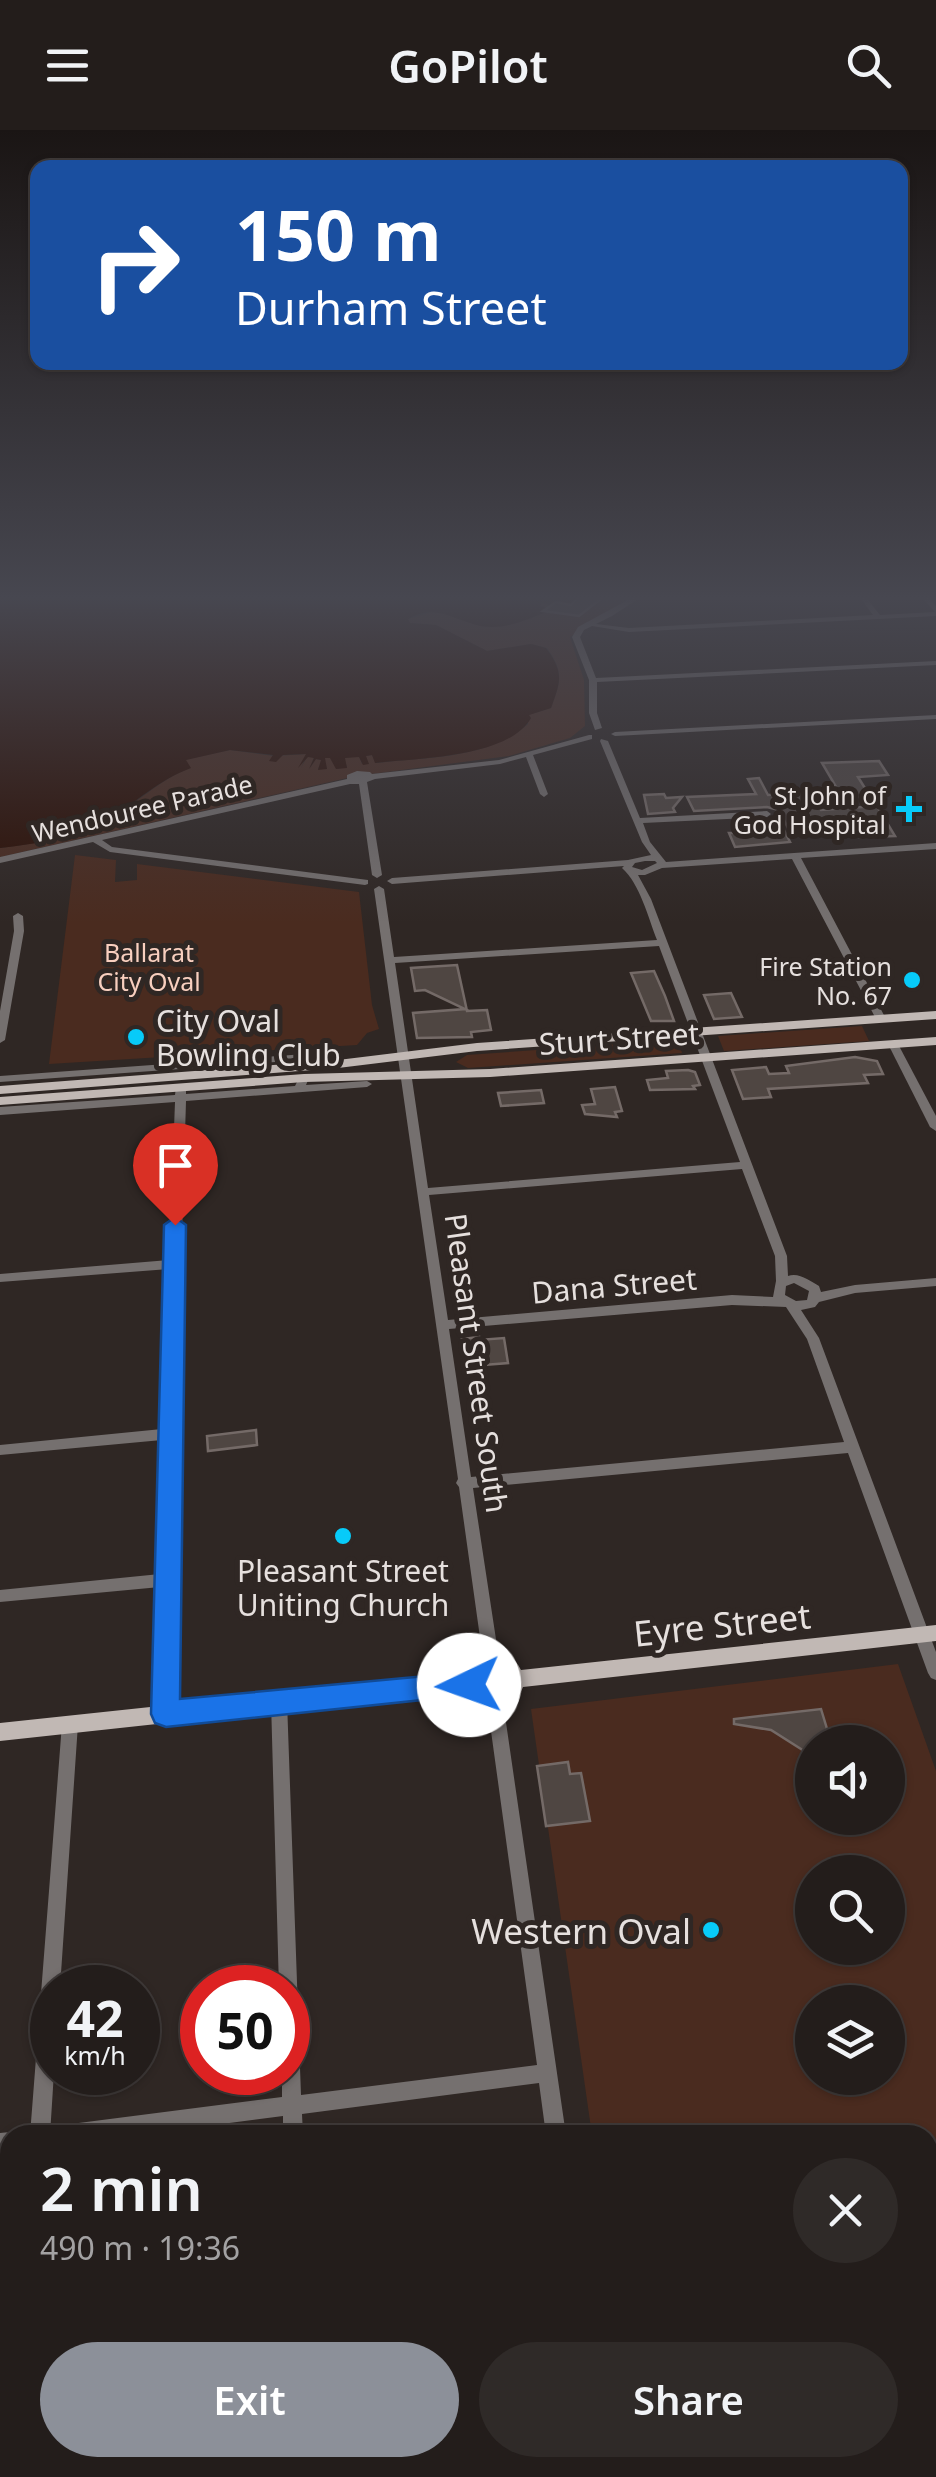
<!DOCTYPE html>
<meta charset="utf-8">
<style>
:root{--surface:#231d1b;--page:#2f2a28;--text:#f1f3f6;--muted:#a3a2a3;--line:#403b3a;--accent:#8c9099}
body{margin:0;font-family:"Noto Sans",sans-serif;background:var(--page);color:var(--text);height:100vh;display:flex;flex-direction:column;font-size:38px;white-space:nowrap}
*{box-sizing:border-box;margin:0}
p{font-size:32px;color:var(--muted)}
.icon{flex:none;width:55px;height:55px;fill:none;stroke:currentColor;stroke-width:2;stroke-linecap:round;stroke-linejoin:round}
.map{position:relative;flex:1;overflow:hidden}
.sheet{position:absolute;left:0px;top:1995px;width:938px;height:352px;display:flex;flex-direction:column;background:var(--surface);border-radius:30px 30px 0 0;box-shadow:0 2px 8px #0004,0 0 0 2px var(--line)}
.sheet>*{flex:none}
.guide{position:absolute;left:30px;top:30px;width:878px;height:210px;border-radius:20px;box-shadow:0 2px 8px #0004,0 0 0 2px var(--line);background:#1a4fa0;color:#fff;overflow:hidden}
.fabs{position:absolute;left:795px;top:1595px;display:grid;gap:20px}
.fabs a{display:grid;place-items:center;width:110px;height:110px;border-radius:50%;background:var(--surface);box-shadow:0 2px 8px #0004,0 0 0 2px var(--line);font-size:50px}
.speed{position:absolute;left:30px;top:1835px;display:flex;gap:20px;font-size:50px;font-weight:700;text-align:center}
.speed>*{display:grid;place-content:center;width:130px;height:130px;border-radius:50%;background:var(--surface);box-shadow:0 2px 8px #0004,0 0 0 2px var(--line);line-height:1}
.speed small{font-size:25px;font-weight:400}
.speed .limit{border:15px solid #d22;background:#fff;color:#111}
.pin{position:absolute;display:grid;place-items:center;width:85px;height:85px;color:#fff;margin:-102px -42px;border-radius:50% 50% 50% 0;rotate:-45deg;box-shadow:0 0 10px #0007}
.pin .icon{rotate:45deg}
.me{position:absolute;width:110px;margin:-55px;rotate:267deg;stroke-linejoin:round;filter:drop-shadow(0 0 8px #0008)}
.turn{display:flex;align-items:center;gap:35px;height:210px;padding:0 40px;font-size:45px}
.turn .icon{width:130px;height:130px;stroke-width:2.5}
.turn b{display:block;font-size:70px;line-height:85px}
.round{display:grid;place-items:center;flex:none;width:105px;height:105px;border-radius:52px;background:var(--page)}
.overview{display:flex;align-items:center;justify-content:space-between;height:170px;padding:0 40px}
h1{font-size:60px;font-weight:600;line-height:75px}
.cta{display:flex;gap:20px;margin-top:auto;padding:20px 40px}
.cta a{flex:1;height:115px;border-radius:60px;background:var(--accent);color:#fff;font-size:40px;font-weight:600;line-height:115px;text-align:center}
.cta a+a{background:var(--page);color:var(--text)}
header{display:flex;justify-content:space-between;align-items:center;height:130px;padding:0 40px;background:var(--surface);font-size:45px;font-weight:600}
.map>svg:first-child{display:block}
</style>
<header><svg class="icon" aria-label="menu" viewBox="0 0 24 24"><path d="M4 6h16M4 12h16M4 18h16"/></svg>GoPilot<svg class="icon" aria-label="search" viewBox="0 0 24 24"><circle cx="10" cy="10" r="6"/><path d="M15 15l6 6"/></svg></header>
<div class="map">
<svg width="936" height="2347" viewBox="0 0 936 2347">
<rect width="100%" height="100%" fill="#2f2724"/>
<g fill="#4a2b1f" fill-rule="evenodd">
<path d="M 580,465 L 633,465 L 570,507 L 584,550 L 585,596 L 570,608 L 509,626 L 356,646 L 0,727 L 0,718 C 34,714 75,707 105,691 C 136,675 157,651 190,638 L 184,630 L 230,620 L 274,626 L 307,624 L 301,638 L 307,627 L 314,627 L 310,638 L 316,629 L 322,630 L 318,639 L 327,639 L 324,628 L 330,627 L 337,639 L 347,637 L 344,628 L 359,626 L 362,634 L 366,626 L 372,625 L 376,633 C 427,627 488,629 528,594 L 528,585 L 551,578 C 560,553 565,543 547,518 L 531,514 L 487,521 L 436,495 L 409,493 L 408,489 L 435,481 C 486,494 491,505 544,483 L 539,476 L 542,473 L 576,469 Z"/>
<path d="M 75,725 L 116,730 L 115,752 L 137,750 L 137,734 L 359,762 L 372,875 L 379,899 L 367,903 L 357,915 L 49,934 Z"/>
<path d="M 862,896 L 869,911 L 724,921 L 718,906 Z"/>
<path d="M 678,910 L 682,923 L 468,938 L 456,932 L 467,925 Z"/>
<path d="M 898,1534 L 936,1641 L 936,2013 L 928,2014 L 928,2005 L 592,2005 L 531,1579 ZM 812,1612 L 888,1612 L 888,1688 L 812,1688 ZM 812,1742 L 888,1742 L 888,1818 L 812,1818 ZM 812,1872 L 888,1872 L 888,1948 L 812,1948 Z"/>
</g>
<path fill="#2c0e03" d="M 0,465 L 580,465 L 577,470 L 598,473 L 591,479 L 552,471 L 550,473 L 556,476 L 542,473 L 540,476 L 548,478 L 546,482 C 528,489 511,497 492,497 C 461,497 439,470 408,489 L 410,493 L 436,495 L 487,521 L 531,514 L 546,518 C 565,543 560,553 551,578 L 529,585 L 531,588 C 508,628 418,628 375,633 L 372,625 L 366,626 L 369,634 L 363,635 L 359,627 L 345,628 L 347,638 L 336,639 L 330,628 L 325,628 L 327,639 L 318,640 L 321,630 L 316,629 L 309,639 L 314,628 L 308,627 L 298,638 L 306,624 L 283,625 L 276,632 L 269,631 L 273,625 L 230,620 L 186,630 L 191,638 C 158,650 136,673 105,691 C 75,708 34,714 0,718 Z"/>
<g fill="#4f4642" stroke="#746a67" stroke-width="2.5">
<path d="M 580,465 L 606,465 L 579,486 L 543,481 L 556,472 L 571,475 Z"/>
<path d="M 879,631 L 888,645 L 858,647 L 873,671 L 839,662 L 822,633 Z"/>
<path d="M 759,648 L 768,665 L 812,663 L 821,680 L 877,676 L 895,706 L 859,707 L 847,687 L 803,692 L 802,700 L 788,698 L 779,680 L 767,677 L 694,681 L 687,667 L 756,664 L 748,649 Z"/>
<path d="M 664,664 L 666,668 L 682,667 L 673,678 L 675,682 L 648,684 L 644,665 Z"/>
<path d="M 775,698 L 784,700 L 790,712 L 735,717 L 729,703 L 770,703 Z"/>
<path d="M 457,835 L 467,881 L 487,880 L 491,900 L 471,902 L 472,907 L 417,908 L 413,883 L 465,879 L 425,860 L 415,861 L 411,838 Z"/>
<path d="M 654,841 L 665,866 L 674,891 L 651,891 L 631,843 Z"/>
<path d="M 731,863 L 742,887 L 714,889 L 704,865 Z"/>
<path d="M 855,927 L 877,931 L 883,944 L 864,945 L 868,953 L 768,959 L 771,967 L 743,969 L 732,940 L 766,937 L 769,944 L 789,943 L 786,936 Z"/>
<path d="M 688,940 L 695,942 L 700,955 L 693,956 L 695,959 L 650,960 L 647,950 L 668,948 L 666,941 Z"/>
<path d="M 615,957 L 622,981 L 615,982 L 617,987 L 585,984 L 582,975 L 595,974 L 591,959 Z"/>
<path d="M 541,960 L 544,973 L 501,976 L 498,963 Z"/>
<path d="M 479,1207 L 479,1210 L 504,1208 L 508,1233 L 472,1236 L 471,1225 L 464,1225 L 462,1209 Z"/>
<path d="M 256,1300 L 257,1315 L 208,1321 L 207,1306 Z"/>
<path d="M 821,1579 L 831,1612 L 812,1612 L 812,1626 L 771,1600 L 734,1594 L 734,1589 Z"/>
<path d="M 568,1632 L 570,1644 L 581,1643 L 590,1691 L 546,1696 L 537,1636 Z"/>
</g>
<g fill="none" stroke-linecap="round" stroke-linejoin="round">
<g fill="#75706f" fill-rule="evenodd">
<path d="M 637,465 L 644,465 L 612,486 L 596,494 L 629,498 L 873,485 L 858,465 L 864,465 L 880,485 L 935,482 L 920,465 L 926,465 L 936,476 L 936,486 L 629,502 L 592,496 L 584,500 L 580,507 L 596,548 L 936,531 L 936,535 L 597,552 L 597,583 L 602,598 L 595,600 L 589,583 L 589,550 L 572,507 L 578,497 Z"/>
<path d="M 936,585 L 936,589 L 615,606 L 611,604 L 615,602 Z"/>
<path d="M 589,605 L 592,605 L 592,609 L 533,625 L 548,664 L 544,667 L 540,664 L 526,627 L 500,634 L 375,649 L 367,652 L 382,745 L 377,748 L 372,745 L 359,654 L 350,654 L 102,710 L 112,717 L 368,750 L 368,754 L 365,755 L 110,722 L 93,712 L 0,733 L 0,727 L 347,649 L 347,645 L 357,641 L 370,642 L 372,644 L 499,630 Z"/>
<path d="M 601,609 L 608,611 L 640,688 L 767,681 L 771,684 L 767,687 L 643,693 L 650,712 L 666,732 L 936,713 L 936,719 L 801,728 L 886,889 L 881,892 L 876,889 L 792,729 L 662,738 L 645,745 L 638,745 L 651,769 L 787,1126 L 788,1146 C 799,1142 810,1151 819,1156 L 821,1162 L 855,1155 L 936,1148 L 936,1156 L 855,1163 L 819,1172 L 815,1177 L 801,1180 L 819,1208 L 936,1522 L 936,1550 L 931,1548 L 928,1543 L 848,1323 L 473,1358 L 499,1529 L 496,1534 L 491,1536 L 486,1534 L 483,1529 L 459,1357 L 456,1353 L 458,1349 L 374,759 L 379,756 L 384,759 L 394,827 L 657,810 C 648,787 640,754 622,738 L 624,736 L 392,754 L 387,751 L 392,748 L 628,730 L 651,725 L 642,712 L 600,611 ZM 645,731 L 655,731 L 657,733 L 642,740 L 632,737 L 635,733 ZM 659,816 L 740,1032 L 428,1058 L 395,833 ZM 742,1039 L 775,1126 L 776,1151 L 773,1167 L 732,1165 L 448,1190 L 429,1065 ZM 794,1153 L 809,1161 L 807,1170 L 796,1171 L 785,1165 L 786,1156 ZM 732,1175 L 786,1177 L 807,1209 L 844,1312 L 471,1347 L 449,1199 Z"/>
<path d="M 18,783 L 23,786 L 24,801 L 5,910 L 0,913 L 0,881 L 14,801 L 13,786 Z"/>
<path d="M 893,911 L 898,914 L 936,986 L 936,1001 L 930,997 L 888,914 Z"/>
<path d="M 305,924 L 332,935 L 327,938 L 304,930 L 0,952 L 0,946 Z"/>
<path d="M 304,945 L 309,948 L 306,955 L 367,951 L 372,954 L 367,957 L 186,971 L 176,1304 L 174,1584 L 172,1589 L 166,1591 L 160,1589 L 158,1584 L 160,1457 L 0,1472 L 0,1460 L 160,1444 L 162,1310 L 0,1325 L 0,1315 L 162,1299 L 169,1139 L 0,1152 L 0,1144 L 169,1130 L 175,972 L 0,985 L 0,977 L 175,965 L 176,957 L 181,954 L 186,957 L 186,964 L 295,956 L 300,946 Z"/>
<path d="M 279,1564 L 285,1566 L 287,1571 L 301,1965 L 537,1935 L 487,1572 L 489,1567 L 495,1565 L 501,1567 L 503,1572 L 566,2005 L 546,2005 L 539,1953 L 302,1984 L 303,2005 L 283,2005 L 283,1986 L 138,2005 L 53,2005 L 56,1998 L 63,1995 L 282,1967 L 282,1942 L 288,1942 L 288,1858 L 279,1858 L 271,1571 L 273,1566 Z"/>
<path d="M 70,1587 L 76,1589 L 78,1594 L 60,1858 L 52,1858 L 54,1942 L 50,2005 L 30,2005 L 62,1594 L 64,1589 Z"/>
<path d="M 10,2002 L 16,2005 L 10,2005 L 10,2022 L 0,2023 L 0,2003 Z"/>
<path d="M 936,2056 L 936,2076 L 928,2077 L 928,2057 Z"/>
<path d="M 10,2307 L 10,2329 L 0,2330 L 0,2308 Z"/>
<rect x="298" y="2338" width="22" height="9"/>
<path d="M 593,2338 L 615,2338 L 616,2347 L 594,2347 Z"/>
</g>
<g fill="#c1b8b4" fill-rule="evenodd">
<path d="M 936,881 L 936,889 L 477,921 L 338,938 L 0,964 L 0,956 L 338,930 L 477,913 Z"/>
<path d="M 936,907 L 936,915 L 490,947 L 304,952 L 0,975 L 0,967 L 304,944 L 490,939 Z"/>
<path d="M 936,1495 L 936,1511 L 523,1557 C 511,1587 478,1593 462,1561 L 0,1611 L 0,1593 L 461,1544 C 474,1516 506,1510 521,1540 ZM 488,1537 L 496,1537 L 504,1545 L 504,1557 L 497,1564 L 487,1564 L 480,1557 L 480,1545 Z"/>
</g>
</g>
<linearGradient id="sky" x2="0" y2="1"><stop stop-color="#1a1514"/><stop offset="0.59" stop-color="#474750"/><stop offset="1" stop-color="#474750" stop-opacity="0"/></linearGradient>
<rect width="936" height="793" fill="url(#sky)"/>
<path fill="#1a73e8" stroke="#114b97" stroke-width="2.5" d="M 175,1087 L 186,1095 L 180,1569 L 469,1542 L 479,1546 L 483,1555 L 479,1564 L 166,1597 L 155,1593 L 151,1584 L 164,1095 Z"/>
<g fill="#07cbf9" stroke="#2f2724" stroke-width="4">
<path d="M904 664h10v10h10v10h-10v10h-10v-10h-10v-10h10z"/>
<circle cx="912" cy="850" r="10"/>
<circle cx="136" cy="907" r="10"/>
<circle cx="343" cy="1406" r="10"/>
<circle cx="711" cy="1800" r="10"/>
</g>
<g text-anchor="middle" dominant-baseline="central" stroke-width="10" stroke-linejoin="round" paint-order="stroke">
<g font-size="25" fill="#e6e0de" stroke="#2f2724" text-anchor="end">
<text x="886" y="665">St John of<tspan x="886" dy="29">God Hospital</tspan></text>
<text x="892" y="836">Fire Station<tspan x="892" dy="29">No. 67</tspan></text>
</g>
<g font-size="25" fill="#e6e0de" stroke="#2f2724">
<text transform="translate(142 678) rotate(-13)">Wendouree Parade</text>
</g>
<g font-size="25" fill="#f8cfbf" stroke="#2f2724">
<text x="149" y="822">Ballarat<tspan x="149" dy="29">City Oval</tspan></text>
</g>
<g font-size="30" fill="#e6e0de" stroke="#2f2724" text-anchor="start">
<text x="156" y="890">City Oval<tspan x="156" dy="34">Bowling Club</tspan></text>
<text x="343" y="1440" text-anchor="middle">Pleasant Street<tspan x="343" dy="34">Uniting Church</tspan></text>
</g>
<g font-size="30" fill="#e6e0de" stroke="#2f2724">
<text transform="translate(619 908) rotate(-4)">Sturt Street</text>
<text transform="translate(614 1155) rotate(-5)">Dana Street</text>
<text transform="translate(477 1233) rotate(82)">Pleasant Street South</text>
</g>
<g font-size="35" fill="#e6e0de" stroke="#2f2724">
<text transform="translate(722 1494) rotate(-6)">Eyre Street</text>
</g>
<g font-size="35" fill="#e6e0de" stroke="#2f2724" text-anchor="end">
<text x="691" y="1800">Western Oval</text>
</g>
</g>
</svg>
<div class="fabs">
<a><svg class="icon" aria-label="sound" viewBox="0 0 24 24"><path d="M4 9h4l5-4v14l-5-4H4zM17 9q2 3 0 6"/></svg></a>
<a><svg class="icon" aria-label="search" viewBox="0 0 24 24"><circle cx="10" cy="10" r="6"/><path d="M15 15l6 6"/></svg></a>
<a><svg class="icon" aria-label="layers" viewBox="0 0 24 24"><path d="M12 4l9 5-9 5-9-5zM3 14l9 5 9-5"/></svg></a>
</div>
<div class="speed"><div>42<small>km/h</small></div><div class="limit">50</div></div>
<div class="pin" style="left:175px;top:1095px;background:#d93025"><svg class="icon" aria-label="arrive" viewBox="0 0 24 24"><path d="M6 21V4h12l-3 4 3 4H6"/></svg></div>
<svg class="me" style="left:469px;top:1555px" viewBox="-20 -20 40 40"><circle r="19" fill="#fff"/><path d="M0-13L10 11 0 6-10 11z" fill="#1a73e8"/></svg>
<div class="guide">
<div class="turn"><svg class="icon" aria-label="right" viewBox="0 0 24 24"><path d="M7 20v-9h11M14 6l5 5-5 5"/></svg><div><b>150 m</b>Durham Street</div></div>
</div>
<section class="sheet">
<div class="overview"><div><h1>2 min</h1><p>490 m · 19:36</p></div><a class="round"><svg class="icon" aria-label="close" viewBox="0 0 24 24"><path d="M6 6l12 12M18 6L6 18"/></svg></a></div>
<div class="cta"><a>Exit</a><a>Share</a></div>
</section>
</div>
